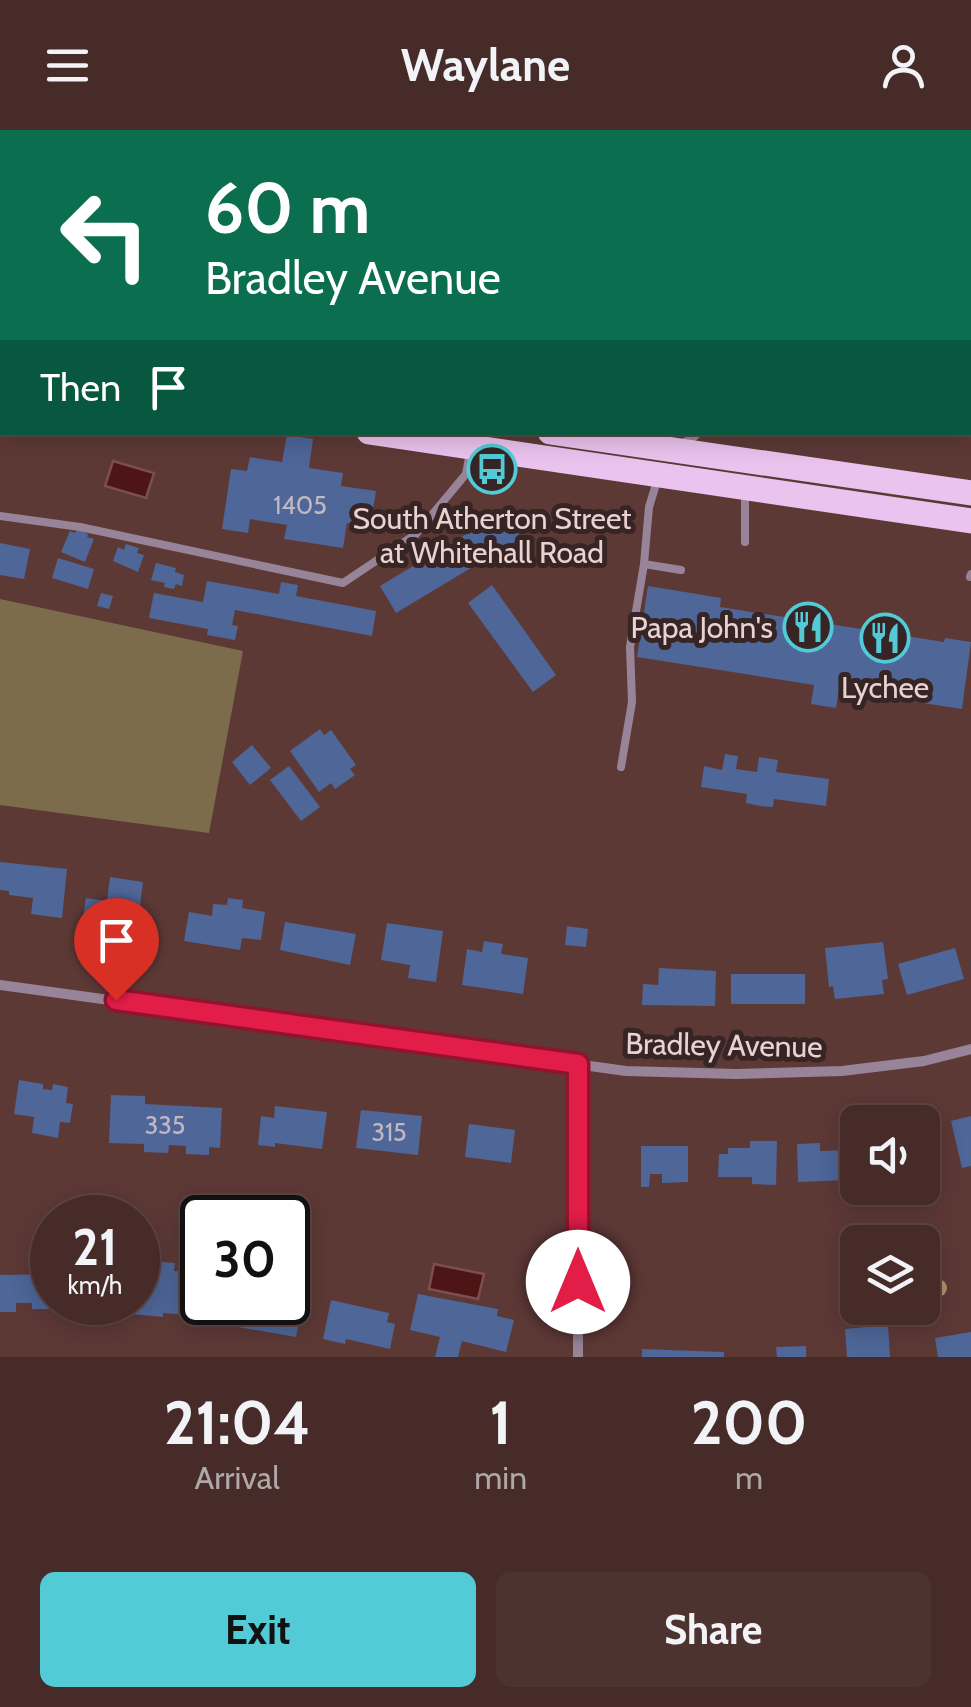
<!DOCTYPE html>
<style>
:root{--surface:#462b28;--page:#4d3330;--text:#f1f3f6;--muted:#b0a7a8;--line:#5e4745;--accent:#52cbd7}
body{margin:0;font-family:Cabin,sans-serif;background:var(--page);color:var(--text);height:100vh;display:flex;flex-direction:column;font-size:38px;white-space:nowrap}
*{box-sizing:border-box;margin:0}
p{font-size:32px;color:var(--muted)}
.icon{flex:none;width:55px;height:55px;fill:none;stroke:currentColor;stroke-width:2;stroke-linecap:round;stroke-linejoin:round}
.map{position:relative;height:1227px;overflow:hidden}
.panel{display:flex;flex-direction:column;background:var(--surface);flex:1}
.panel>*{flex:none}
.hud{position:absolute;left:0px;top:0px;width:972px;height:305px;box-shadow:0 5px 25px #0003,0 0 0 2px var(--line);background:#0b6e4f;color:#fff;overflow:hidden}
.tools{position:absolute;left:840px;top:975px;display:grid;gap:20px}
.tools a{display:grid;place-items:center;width:100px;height:100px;border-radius:15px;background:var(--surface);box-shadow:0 5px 25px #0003,0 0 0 2px var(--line);font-size:50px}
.speed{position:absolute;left:30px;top:1065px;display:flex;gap:20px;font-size:50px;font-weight:700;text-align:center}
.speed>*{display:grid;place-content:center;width:130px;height:130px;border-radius:50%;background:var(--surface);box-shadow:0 5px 25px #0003,0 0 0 2px var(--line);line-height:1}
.speed small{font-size:25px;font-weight:400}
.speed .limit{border:5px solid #111;border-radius:15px;background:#fff;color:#111}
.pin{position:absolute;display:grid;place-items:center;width:85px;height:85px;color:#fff;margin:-102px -42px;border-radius:50% 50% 50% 0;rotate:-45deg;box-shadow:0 0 10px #0007}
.pin .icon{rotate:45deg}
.me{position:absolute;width:110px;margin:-55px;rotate:0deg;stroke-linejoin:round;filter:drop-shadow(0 0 8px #0008)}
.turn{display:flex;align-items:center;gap:35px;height:210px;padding:0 40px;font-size:45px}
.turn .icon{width:130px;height:130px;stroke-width:2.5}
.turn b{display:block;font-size:70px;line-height:85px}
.then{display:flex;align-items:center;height:95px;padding:0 40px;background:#0003;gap:20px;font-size:38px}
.eta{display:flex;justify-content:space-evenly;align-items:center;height:170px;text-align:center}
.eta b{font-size:60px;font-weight:700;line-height:70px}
.button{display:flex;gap:20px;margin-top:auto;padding:20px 40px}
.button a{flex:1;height:115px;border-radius:15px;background:var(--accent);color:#111;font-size:40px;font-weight:700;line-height:115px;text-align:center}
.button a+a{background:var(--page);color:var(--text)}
header{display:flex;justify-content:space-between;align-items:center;height:130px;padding:0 40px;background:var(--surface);font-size:45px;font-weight:700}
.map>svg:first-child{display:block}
</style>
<header><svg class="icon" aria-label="menu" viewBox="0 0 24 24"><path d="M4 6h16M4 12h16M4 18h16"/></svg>Waylane<svg class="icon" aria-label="person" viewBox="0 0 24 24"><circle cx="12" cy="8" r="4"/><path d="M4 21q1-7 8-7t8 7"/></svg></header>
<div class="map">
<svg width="971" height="1227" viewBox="0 0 971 1227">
<rect width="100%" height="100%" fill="#5d3936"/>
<path fill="#7d6c4b" d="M 0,469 L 243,521 L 209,703 L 0,675 Z"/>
<g fill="#4d1516" stroke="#7c4e4e" stroke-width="2.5">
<path d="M 113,331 L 154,343 L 146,368 L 105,356 Z"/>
<path d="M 434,1134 L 484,1144 L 478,1169 L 429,1159 Z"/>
</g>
<g fill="#4e6698">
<path d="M 287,305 L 313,309 L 309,338 L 343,343 L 341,356 L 376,361 L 370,397 L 347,393 L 343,418 L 284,409 L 287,395 L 250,389 L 248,403 L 222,399 L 231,339 L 247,341 L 250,327 L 282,332 Z"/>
<path d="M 505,381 L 521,408 L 396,483 L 380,456 Z"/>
<path d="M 77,399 L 88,404 L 87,407 L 94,409 L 85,432 L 61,422 L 70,401 L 75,403 Z"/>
<path d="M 0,413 L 30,419 L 24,449 L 0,445 Z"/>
<path d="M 126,414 L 139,418 L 137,423 L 144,425 L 138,442 L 113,431 L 118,417 L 124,420 Z"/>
<path d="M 58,428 L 94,439 L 88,459 L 52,448 Z"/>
<path d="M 156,433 L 176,438 L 175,442 L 184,445 L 182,456 L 176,454 L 174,459 L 164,457 L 165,453 L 151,450 Z"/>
<path d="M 207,451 L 279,464 L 281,452 L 298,455 L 296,466 L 376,481 L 372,506 L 235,480 L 232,495 L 238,496 L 235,510 L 207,505 L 208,499 L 149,488 L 154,463 L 203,472 Z"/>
<path d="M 492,455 L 556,545 L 533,562 L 468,473 Z"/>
<path d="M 648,456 L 721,468 L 720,477 L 944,512 L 945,508 L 971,512 L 962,579 L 839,560 L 836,578 L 811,574 L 814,555 L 637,527 Z"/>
<path d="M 101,463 L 113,466 L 109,479 L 97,476 Z"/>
<path d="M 320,599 L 324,605 L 331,600 L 356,635 L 350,639 L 355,645 L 335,659 L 331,653 L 319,662 L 290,621 Z"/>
<path d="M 252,615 L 271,638 L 250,655 L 232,632 Z"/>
<path d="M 725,624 L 738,626 L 736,639 L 757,642 L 759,627 L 778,630 L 776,642 L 829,649 L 826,676 L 774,669 L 773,677 L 760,676 L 746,673 L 747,664 L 701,657 L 704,636 L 722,640 Z"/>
<path d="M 289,636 L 320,677 L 301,691 L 270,650 Z"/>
<path d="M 0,732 L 67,739 L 62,788 L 31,784 L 33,768 L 9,765 L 9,761 L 0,760 Z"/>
<path d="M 110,747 L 143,752 L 137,799 L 104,794 L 105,790 L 83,787 L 86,768 L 107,771 Z"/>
<path d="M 228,768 L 243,770 L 242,778 L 265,782 L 261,810 L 242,808 L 240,820 L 184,811 L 189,782 L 212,786 L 213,774 L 227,775 Z"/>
<path d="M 285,792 L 356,804 L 350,835 L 280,820 Z"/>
<path d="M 387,793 L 443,801 L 436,852 L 408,848 L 410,835 L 381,830 Z"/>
<path d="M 567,796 L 588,799 L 586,817 L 565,815 Z"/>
<path d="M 484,811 L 503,814 L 501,824 L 528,828 L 523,864 L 462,855 L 467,819 L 482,822 Z"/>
<path d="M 883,812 L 888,849 L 882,850 L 884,864 L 835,869 L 833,856 L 829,857 L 825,818 Z"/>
<path d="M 955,818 L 964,849 L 907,865 L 898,834 Z"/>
<path d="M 659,838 L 716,841 L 715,876 L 642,875 L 643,854 L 658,855 Z"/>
<rect x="731" y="844" width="74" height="30"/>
<path d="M 19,950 L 43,954 L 43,959 L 52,960 L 53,954 L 68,957 L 66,973 L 73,974 L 70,993 L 60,992 L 58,1008 L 32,1003 L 34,987 L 14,984 Z"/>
<path d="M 111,965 L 145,966 L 145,974 L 222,978 L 220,1018 L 209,1017 L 209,1025 L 186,1024 L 186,1016 L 169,1015 L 168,1023 L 144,1022 L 144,1014 L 109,1013 Z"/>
<path d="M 275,976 L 327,982 L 322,1019 L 275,1013 L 275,1017 L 258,1015 L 261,986 L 274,988 Z"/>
<path d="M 361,980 L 422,986 L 418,1025 L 356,1018 Z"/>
<path d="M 971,986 L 971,1036 L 962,1038 L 951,991 Z"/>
<path d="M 469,994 L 515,1000 L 511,1033 L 465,1027 Z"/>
<path d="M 929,994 L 933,1023 L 922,1024 L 922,995 Z"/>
<path d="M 750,1011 L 777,1011 L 776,1055 L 752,1054 L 752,1047 L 718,1047 L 719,1024 L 728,1024 L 728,1018 L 750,1018 Z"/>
<path d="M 820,1013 L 820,1021 L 847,1020 L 848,1050 L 798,1052 L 797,1014 Z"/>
<path d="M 641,1016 L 688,1016 L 688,1052 L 662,1053 L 662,1044 L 650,1044 L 649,1057 L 641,1057 Z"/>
<path d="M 148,1131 L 175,1133 L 174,1141 L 202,1143 L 202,1172 L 212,1172 L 211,1187 L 163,1183 L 163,1187 L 132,1184 L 133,1172 L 138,1172 L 138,1137 L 147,1138 Z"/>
<path d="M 52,1144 L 52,1172 L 81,1172 L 81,1179 L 32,1179 L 32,1173 L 16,1173 L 16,1182 L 0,1182 L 0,1145 Z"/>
<path d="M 418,1164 L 498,1179 L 497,1186 L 514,1190 L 506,1222 L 462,1211 L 458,1227 L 435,1227 L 440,1207 L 410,1200 Z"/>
<path d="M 331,1170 L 389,1183 L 387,1192 L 395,1194 L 390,1219 L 346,1209 L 345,1214 L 323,1209 Z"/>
<path d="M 236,1172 L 289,1172 L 302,1175 L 296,1207 L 232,1196 Z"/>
<path d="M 888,1195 L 890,1227 L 847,1227 L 845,1199 Z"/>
<path d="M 971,1202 L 971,1227 L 938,1227 L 935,1208 Z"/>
<path d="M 806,1216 L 806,1227 L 777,1227 L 776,1217 Z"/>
<path d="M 642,1219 L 724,1222 L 724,1227 L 642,1227 Z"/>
</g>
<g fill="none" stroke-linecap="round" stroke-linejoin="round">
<g stroke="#988499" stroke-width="8">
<path d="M 970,184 L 971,186"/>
<path d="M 971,238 L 971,246"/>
<path d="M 970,265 L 971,265"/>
<path d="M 745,361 L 745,412"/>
<path d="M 0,386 L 80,397 L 343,453 L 416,404 L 466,344 L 470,322"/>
<path d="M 644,434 L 681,440"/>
<path d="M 970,447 L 971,444"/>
<path d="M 621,637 L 632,572 L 630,517 L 644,434 L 649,377 L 657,351"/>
</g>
<g stroke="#988499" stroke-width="10">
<path d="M 543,2 L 543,0"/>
<path d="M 970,117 L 971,117"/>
<path d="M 680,318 L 698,302"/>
<path d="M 0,855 L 626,941 L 736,944 L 842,941 L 924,931 L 971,919"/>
<path d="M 578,1227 L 578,933"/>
</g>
<g stroke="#eac3ee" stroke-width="25">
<path d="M 0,214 L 2,214"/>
<path d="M 0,250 L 2,250"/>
<path d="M 369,302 L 971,391"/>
<path d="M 550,302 L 971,363"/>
</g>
</g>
<circle fill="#b3906b" cx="938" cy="1158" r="9"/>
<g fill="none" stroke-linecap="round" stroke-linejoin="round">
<g stroke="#92132f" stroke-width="25">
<path id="route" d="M 116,870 L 578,934 L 578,1152"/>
</g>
<use href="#route" stroke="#e11d48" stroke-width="18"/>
</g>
<defs>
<g id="bus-ring" transform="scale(2.5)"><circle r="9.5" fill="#362524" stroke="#52cbd7" stroke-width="1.5"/><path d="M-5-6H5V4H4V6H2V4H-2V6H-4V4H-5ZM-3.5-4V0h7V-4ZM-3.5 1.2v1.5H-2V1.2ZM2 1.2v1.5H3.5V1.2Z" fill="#52cbd7"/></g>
<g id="restaurant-ring" transform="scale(2.5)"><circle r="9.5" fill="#362524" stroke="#52cbd7" stroke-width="1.5"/><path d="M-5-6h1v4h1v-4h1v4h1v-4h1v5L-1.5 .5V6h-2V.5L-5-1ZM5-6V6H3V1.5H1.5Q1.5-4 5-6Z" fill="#52cbd7"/></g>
</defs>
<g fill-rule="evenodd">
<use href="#bus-ring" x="492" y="339"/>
<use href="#restaurant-ring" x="808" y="497"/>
<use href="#restaurant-ring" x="885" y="508"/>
</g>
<g text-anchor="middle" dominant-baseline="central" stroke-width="10" stroke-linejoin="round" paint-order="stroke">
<g font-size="25" fill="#c2b7c2">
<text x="300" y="375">1405</text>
<text x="165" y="995">335</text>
<text x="389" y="1002">315</text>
</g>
<g font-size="30" fill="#e9d2d0" stroke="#362524">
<text x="492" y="388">South Atherton Street<tspan x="492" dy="34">at Whitehall Road</tspan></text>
<text x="773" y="497" text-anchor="end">Papa John's</text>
<text x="885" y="557">Lychee</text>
</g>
<g font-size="30" fill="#e9d2d0" stroke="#362524">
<text transform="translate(724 915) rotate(1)">Bradley Avenue</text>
</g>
</g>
</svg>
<div class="tools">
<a><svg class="icon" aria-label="sound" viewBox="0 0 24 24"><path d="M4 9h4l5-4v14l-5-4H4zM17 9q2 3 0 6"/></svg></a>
<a><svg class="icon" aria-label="layers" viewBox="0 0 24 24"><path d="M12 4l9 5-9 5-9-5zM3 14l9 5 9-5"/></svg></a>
</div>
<div class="speed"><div>21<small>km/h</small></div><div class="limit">30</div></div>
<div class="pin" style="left:116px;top:870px;background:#d93025"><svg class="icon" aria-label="arrive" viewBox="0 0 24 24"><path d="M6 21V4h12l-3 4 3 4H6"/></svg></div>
<svg class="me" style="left:578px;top:1152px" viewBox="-20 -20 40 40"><circle r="19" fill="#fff"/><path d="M0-13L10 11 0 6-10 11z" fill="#e11d48"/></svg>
<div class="hud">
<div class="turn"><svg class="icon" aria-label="left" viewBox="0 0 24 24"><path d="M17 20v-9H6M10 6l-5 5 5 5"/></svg><div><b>60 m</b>Bradley Avenue</div></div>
<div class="then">Then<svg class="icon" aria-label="arrive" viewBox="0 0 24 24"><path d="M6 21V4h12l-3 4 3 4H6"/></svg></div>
</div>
</div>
<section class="panel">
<div class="eta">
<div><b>21:04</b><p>Arrival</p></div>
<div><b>1</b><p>min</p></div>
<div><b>200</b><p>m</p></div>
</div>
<div class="button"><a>Exit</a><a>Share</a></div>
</section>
